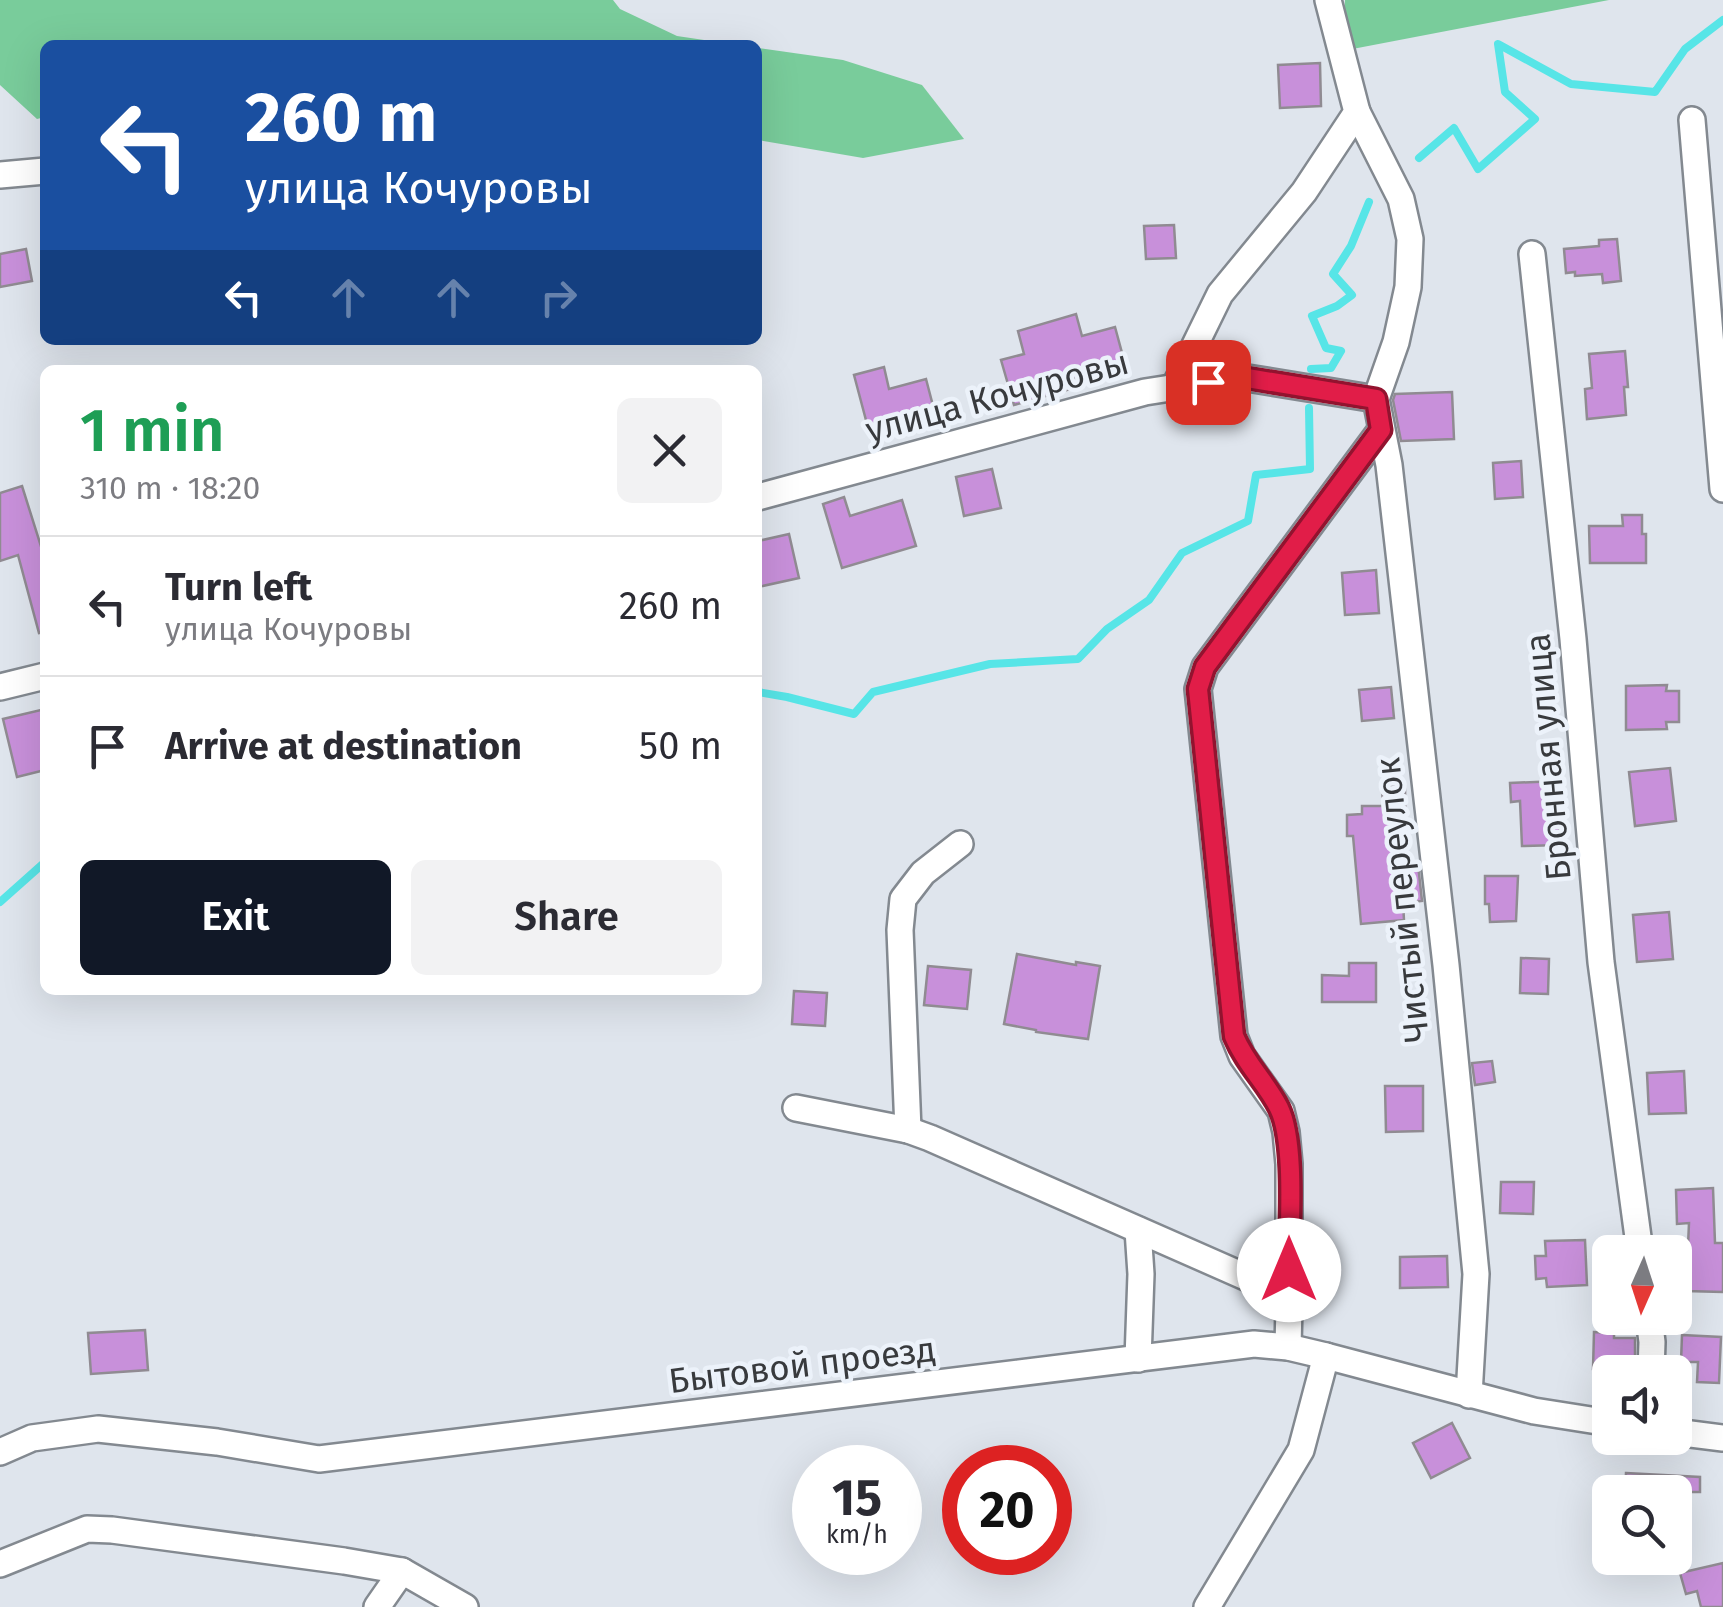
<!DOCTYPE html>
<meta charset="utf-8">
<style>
:root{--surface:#fff;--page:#f2f2f3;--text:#2b2b33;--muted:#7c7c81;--line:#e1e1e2;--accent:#111827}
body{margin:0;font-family:"Fira Sans",sans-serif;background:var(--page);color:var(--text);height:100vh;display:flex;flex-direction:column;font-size:38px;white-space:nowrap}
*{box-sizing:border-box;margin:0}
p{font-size:32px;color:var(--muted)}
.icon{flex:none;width:55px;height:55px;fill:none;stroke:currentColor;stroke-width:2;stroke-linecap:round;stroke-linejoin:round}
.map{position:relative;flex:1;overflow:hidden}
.side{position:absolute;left:40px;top:365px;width:722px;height:630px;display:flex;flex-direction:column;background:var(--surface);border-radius:15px;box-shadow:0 10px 40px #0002}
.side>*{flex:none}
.guide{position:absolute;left:40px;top:40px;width:722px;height:305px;border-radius:15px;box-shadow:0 10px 40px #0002;background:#1a4fa0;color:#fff;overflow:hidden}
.needle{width:65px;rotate:183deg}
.tools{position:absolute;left:1592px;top:1235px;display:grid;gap:20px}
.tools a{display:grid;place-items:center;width:100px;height:100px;border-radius:15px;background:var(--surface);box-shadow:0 10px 40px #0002;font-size:50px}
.speed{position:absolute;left:792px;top:1445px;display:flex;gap:20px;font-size:50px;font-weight:700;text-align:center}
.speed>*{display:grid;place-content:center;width:130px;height:130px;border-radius:50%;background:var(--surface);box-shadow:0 10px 40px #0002;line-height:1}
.speed small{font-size:25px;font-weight:400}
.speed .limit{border:15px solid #d22;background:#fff;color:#111}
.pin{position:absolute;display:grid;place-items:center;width:85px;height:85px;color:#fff;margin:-42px;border-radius:20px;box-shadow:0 5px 15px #0006}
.me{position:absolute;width:110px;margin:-55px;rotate:0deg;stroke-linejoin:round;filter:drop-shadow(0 0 8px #0008)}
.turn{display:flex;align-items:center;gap:35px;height:210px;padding:0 40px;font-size:45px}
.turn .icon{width:130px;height:130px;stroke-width:2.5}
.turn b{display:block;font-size:70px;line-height:85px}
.lanes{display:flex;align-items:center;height:95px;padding:0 40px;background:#0003;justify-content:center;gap:50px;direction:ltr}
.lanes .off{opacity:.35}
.round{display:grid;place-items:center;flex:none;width:105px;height:105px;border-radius:15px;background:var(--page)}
.summary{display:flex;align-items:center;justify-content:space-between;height:170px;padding:0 40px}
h1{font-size:60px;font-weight:600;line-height:75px;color:#1e9e55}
.action{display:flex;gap:20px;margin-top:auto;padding:20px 40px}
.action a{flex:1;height:115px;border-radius:15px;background:var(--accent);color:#fff;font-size:40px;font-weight:600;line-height:115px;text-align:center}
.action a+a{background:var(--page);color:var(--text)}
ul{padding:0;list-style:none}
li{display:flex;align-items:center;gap:30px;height:140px;padding:0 40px;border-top:2px solid var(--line)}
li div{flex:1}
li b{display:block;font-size:38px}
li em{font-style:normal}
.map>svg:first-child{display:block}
</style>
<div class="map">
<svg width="1723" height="1607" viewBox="0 0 1723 1607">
<rect width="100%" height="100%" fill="#dfe5ed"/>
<g fill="#79cc9b">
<path d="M 0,0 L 613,0 L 620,9 L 677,36 L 738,45 L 45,45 L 45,117 L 37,119 L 0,85 Z"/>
<path d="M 1345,0 L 1609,0 L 1342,51 Z"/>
<path d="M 758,48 L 843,60 L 922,85 L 964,139 L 863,158 L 758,140 Z"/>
</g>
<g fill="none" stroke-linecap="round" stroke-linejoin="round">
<g stroke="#57e5e7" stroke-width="8">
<path d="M 1419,158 L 1454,128 L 1478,169 L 1535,119 L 1505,92 L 1498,44 L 1571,84 L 1655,92 L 1685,49 L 1723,20"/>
<path d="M 1311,369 L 1331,368 L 1341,351 L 1326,348 L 1312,316 L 1337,306 L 1352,295 L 1333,274 L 1351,246 L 1369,202"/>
<path d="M 758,692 L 787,697 L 854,714 L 873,692 L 990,664 L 1078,659 L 1107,629 L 1149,600 L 1182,553 L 1248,521 L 1256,475 L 1310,469 L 1309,408"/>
<path d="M 0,902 L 45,862"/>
</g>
</g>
<g fill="#c890da" stroke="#908b92" stroke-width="2.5">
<path d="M 1320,63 L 1321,106 L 1280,108 L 1278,65 Z"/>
<path d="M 1174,225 L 1176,258 L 1146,259 L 1144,226 Z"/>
<path d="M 1617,239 L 1621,281 L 1603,283 L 1602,274 L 1575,276 L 1575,272 L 1566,273 L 1564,249 L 1599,246 L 1599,240 Z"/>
<path d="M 26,249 L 32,281 L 0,287 L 0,254 Z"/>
<path d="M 1076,314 L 1082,336 L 1115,327 L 1125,364 L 1068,380 L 1070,389 L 1014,405 L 1001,360 L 1024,354 L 1018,331 Z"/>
<path d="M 1625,351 L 1628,387 L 1624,387 L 1626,415 L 1587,419 L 1585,389 L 1592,388 L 1589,354 Z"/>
<path d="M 884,367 L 889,389 L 926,379 L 937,421 L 871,439 L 854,375 Z"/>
<path d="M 1452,392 L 1454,439 L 1401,441 L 1393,400 L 1395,394 Z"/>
<path d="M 1521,461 L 1523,497 L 1495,499 L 1493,463 Z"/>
<path d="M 992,469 L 1001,508 L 964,516 L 956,477 Z"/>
<path d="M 22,486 L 45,559 L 45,632 L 39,633 L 18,555 L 0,561 L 0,493 Z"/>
<path d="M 844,497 L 850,516 L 902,500 L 916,546 L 842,568 L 823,504 Z"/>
<path d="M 1622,515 L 1642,515 L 1642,534 L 1646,534 L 1646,563 L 1590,563 L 1589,526 L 1623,526 Z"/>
<path d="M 789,534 L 799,578 L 758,587 L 758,541 Z"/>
<path d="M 1376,570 L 1379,613 L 1345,615 L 1342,573 Z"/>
<path d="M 1667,685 L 1666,691 L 1679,691 L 1679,722 L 1666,722 L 1667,729 L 1626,730 L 1626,686 Z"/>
<path d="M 1391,687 L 1394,718 L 1362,721 L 1359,690 Z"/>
<path d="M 45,709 L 45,770 L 17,777 L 3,719 Z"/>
<path d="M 1670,768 L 1676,821 L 1635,826 L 1629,772 Z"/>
<path d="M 1557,781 L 1560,845 L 1522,846 L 1520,801 L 1511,802 L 1510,783 Z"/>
<path d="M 1405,786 L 1406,865 L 1418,864 L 1422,901 L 1403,903 L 1404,920 L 1361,924 L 1353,836 L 1347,836 L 1347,815 L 1362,814 L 1362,806 L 1383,806 L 1382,787 Z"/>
<path d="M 1485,876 L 1518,876 L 1516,921 L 1490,922 L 1489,904 L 1485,904 Z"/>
<path d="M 1669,912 L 1673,959 L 1637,962 L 1633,915 Z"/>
<path d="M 1017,954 L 1076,965 L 1076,962 L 1100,966 L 1088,1039 L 1036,1032 L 1036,1030 L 1004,1024 Z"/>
<path d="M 1521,958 L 1549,959 L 1548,994 L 1520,993 Z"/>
<path d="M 1349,963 L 1376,963 L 1376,1002 L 1322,1002 L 1322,975 L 1349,976 Z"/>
<path d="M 928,966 L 971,970 L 967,1009 L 924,1005 Z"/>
<path d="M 794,991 L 827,993 L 825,1026 L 792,1024 Z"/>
<path d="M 1492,1061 L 1495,1082 L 1475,1085 L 1472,1063 Z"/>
<path d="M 1684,1071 L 1686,1113 L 1649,1114 L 1647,1073 Z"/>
<path d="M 1385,1086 L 1423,1086 L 1423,1131 L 1386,1132 Z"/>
<path d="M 1501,1182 L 1534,1182 L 1533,1214 L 1500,1213 Z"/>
<path d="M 1713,1188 L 1715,1243 L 1723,1243 L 1723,1292 L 1686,1291 L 1689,1223 L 1677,1224 L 1676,1190 Z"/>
<path d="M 1585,1240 L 1587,1285 L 1547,1287 L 1546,1278 L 1536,1279 L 1535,1256 L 1546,1256 L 1545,1241 Z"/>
<path d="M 1447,1256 L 1448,1287 L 1400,1288 L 1400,1257 Z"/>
<path d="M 145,1330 L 148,1370 L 91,1374 L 88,1333 Z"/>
<path d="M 1594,1332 L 1614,1333 L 1614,1338 L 1635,1338 L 1635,1370 L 1593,1369 Z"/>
<path d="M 1682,1335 L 1721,1337 L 1719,1383 L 1697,1382 L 1698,1362 L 1681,1362 Z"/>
<path d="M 1452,1423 L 1470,1458 L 1431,1478 L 1413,1443 Z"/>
<path d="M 1626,1473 L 1700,1477 L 1700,1492 L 1625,1492 Z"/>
<path d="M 1723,1563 L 1723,1607 L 1701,1607 L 1697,1591 L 1686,1594 L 1680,1573 Z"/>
</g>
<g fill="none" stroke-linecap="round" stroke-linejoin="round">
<g stroke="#838990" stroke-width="30">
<g id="minor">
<path d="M 1357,112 L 1401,199 L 1410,239 L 1408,287 L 1396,342 L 1376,399 L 1389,465 L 1446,965 L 1476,1274 L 1469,1395"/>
<path d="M 1692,120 L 1723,489"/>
<path d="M 0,175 L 45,171"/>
<path d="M 1532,254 L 1573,639 L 1601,962 L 1640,1252"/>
<path d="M 1174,388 L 1220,294 L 1304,192 L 1357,112 L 1328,0"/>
<path d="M 758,497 L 1145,392 L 1241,377 L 1376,399"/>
<path d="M 0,687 L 45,676"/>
<path d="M 796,1108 L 908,1130 L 930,1138 L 1248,1278 L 1289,1306 L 1288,1347"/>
<path d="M 908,1130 L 900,930 L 903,899 L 923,873 L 960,844"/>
<path d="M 1289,1306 L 1289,1164 L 1286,1132 L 1281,1111 L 1242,1056 L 1234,1036 L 1198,689 L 1205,667 L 1381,430"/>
<path d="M 1649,1318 L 1652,1342 L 1651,1372"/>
<path d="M 1138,1359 L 1141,1274 L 1138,1230"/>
<path d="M 1675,1432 L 1723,1438"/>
<path d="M 0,1452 L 32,1438 L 98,1429 L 217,1442 L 319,1459 L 1254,1344 L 1288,1347 L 1326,1356 L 1534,1411 L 1610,1423"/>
<path d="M 0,1564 L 87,1529 L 112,1530 L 344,1561 L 402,1571 L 465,1607"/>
<path d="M 377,1607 L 402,1571"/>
<path d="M 1207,1607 L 1301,1450 L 1326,1356"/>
</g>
</g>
<use href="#minor" stroke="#fff" stroke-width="25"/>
</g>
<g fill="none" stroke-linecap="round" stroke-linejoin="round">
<g stroke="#92132f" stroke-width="25">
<path id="route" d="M 1208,382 L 1241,377 L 1376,399 L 1381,430 L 1205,667 L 1198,689 L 1234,1036 C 1246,1065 1266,1082 1279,1108 C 1296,1143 1289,1229 1289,1270"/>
</g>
<use href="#route" stroke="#e11d48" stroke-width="18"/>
</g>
<g text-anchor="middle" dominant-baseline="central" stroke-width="9" stroke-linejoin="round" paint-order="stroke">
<g font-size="35" fill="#383a3d" stroke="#ecf2fa">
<text transform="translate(997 396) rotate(-15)">улица Кочуровы</text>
<text transform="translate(1548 757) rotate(-95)">Бронная улица</text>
<text transform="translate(1402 900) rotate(-96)">Чистый переулок</text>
<text transform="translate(802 1365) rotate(-7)">Бытовой проезд</text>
</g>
</g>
</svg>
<div class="tools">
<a><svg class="needle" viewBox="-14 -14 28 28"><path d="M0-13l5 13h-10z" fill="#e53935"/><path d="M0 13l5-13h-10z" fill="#7c7c81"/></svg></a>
<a><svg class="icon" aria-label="sound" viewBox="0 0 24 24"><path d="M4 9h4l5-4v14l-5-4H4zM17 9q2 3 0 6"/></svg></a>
<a><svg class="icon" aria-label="search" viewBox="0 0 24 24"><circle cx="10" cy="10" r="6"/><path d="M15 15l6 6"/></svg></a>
</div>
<div class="speed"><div>15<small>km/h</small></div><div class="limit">20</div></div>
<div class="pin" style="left:1208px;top:382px;background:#d93025"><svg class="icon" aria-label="arrive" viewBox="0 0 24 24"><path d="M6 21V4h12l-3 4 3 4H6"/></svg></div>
<svg class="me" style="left:1289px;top:1270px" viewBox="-20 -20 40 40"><circle r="19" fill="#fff"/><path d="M0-13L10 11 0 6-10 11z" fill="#e11d48"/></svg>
<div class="guide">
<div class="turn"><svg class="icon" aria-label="left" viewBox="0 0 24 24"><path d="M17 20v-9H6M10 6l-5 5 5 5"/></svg><div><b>260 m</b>улица Кочуровы</div></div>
<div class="lanes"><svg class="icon" aria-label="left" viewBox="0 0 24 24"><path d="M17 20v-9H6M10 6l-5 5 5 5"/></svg><svg class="icon off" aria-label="ahead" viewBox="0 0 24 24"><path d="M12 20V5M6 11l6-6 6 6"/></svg><svg class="icon off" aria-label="ahead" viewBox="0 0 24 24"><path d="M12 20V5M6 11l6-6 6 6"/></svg><svg class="icon off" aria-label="right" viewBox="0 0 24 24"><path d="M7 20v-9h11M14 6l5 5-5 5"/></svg></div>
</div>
<section class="side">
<div class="summary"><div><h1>1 min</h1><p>310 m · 18:20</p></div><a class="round"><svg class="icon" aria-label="close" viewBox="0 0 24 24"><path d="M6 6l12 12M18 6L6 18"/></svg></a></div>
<ul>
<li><svg class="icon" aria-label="left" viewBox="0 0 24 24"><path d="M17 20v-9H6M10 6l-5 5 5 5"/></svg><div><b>Turn left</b><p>улица Кочуровы</p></div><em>260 m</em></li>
<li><svg class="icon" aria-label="arrive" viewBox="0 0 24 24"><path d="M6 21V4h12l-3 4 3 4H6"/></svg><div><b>Arrive at destination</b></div><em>50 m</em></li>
</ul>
<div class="action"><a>Exit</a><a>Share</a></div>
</section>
</div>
